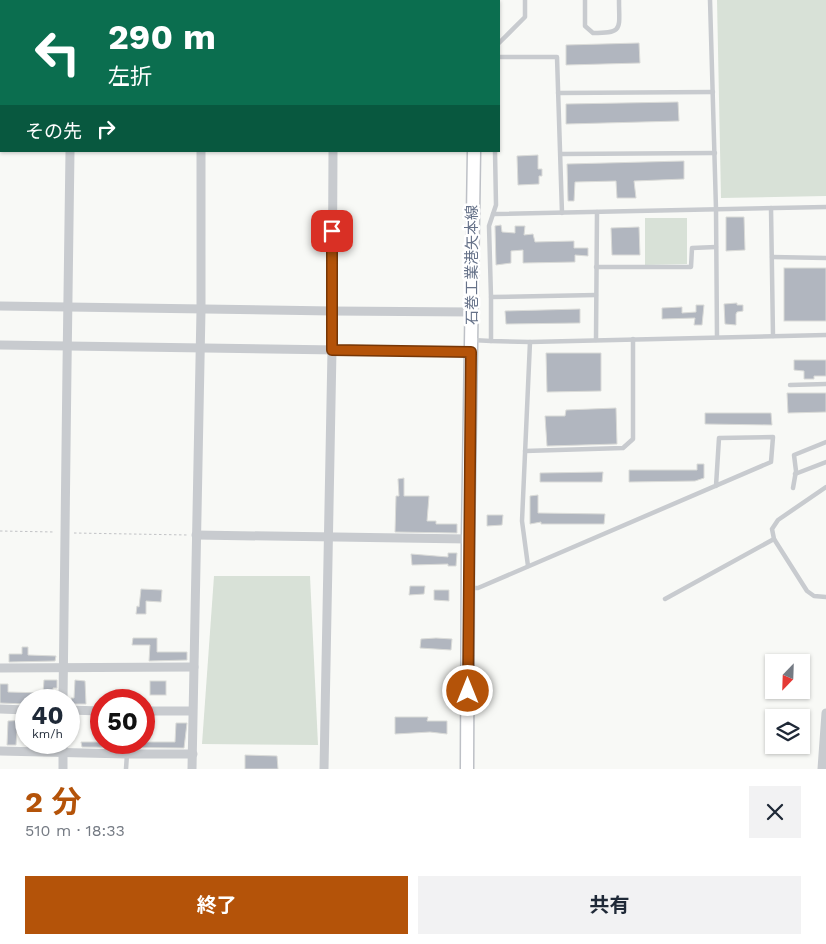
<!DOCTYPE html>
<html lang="ja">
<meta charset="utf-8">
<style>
:root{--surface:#fff;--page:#f2f2f3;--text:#1f2937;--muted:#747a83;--accent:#b45309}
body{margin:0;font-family:"Work Sans","Noto Sans JP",sans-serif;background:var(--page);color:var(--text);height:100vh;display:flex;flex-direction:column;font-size:19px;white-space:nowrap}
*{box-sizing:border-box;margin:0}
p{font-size:16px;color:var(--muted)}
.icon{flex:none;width:28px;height:28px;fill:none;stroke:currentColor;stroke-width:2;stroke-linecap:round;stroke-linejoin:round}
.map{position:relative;height:769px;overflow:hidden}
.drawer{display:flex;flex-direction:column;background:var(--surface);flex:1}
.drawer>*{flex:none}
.guide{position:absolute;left:0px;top:0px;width:500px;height:152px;box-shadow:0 1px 4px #0004;background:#0b6e4f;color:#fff;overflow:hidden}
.needle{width:32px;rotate:203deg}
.buttons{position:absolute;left:765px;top:654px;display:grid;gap:10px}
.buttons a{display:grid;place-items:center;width:45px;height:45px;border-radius:0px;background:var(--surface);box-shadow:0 1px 4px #0004;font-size:25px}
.speed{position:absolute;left:15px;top:689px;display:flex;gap:10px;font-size:25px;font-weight:700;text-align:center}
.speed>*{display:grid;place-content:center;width:65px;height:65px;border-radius:50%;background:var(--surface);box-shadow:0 1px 4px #0004;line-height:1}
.speed small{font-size:12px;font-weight:400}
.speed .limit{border:8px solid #d22;background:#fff;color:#111}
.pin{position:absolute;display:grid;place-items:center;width:42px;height:42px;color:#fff;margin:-21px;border-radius:10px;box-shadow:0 2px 8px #0006}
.me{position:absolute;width:55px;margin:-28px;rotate:0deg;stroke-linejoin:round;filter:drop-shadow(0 0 4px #0008)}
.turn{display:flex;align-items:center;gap:18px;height:105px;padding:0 25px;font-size:22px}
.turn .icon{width:65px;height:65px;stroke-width:2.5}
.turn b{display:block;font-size:35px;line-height:42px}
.then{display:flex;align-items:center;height:48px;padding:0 25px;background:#0003;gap:10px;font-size:19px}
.round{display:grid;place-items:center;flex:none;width:52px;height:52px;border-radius:0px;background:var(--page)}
.headline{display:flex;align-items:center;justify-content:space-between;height:85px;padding:0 25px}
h1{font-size:30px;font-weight:700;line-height:38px;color:var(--accent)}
.cta{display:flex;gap:10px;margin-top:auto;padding:10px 25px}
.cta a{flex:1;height:58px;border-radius:0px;background:var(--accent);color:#fff;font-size:20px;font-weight:700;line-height:58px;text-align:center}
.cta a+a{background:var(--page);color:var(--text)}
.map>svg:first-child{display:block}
</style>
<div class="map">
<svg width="826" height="769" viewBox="0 0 826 769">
<rect width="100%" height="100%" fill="#f8f9f6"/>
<g fill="#d8e1d7">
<path d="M 717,0 L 826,0 L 826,196 L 721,198 Z"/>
<path d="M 645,218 L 687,218 L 687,264 L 645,265 Z"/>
<path d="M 214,576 L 310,576 L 318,745 L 202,744 Z"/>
</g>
<g fill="#b1b6bf" stroke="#dadbd8">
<path d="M 639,43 L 640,63 L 566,65 L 566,45 Z"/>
<path d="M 678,102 L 679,121 L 566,124 L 566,104 Z"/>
<path d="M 538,155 L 538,169 L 542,169 L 542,176 L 539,176 L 539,184 L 518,185 L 517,156 Z"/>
<path d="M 684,161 L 684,179 L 634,181 L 636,198 L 617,198 L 616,181 L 575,182 L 574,201 L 568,201 L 567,164 Z"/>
<path d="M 726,217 L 744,217 L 745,250 L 726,251 Z"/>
<path d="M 501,225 L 502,232 L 515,233 L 515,226 L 525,226 L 524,235 L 533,234 L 535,242 L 574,241 L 574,248 L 588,248 L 588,256 L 575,255 L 575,262 L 523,263 L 523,250 L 511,251 L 511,263 L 496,265 L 495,226 Z"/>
<path d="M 639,227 L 640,255 L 612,255 L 611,228 Z"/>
<rect x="784" y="268" width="42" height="53"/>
<path d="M 737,303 L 737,305 L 743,305 L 743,311 L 737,312 L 736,314 L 736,325 L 725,324 L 724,304 Z"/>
<path d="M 696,305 L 704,305 L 702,325 L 694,325 L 695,318 L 662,319 L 662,308 L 682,307 L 682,313 L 696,312 Z"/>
<path d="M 580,309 L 580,323 L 506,324 L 505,311 Z"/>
<path d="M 546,353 L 601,353 L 601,391 L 547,392 Z"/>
<path d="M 794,360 L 826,360 L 826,376 L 814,376 L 814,379 L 804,379 L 804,371 L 794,370 Z"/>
<path d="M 787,393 L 826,393 L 826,412 L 788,413 Z"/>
<path d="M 616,408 L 617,444 L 547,446 L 545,416 L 565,416 L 566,410 Z"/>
<path d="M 705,413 L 771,413 L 772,425 L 705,424 Z"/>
<path d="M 697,464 L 704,464 L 704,478 L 695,481 L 629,482 L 629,470 L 697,470 Z"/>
<path d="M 603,472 L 602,482 L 540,482 L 540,473 Z"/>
<path d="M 404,478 L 404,496 L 429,496 L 427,521 L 436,521 L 436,524 L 457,524 L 457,533 L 395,532 L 396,496 L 399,496 L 398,479 Z"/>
<path d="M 538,495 L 538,513 L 605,514 L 604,524 L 541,524 L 541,522 L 530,524 L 530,496 Z"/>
<path d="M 487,515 L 503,515 L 502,525 L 487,526 Z"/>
<path d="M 448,553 L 457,553 L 456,566 L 448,566 L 448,564 L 412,565 L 411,554 L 448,557 Z"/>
<path d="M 410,586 L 425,586 L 424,594 L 409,595 Z"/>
<path d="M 141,589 L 162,590 L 161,602 L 146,601 L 146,614 L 136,614 L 137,606 L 139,607 Z"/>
<path d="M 434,590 L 449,590 L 449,601 L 434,600 Z"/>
<path d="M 133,638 L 157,638 L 157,652 L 187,652 L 187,660 L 149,661 L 150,645 L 132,645 Z"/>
<path d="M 436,638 L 452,639 L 451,650 L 420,648 L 421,639 Z"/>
<path d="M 22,647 L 28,647 L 28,655 L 56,656 L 55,661 L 9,662 L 9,654 L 22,654 Z"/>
<path d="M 44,680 L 57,680 L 57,688 L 53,688 L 54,700 L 26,700 L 26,704 L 0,703 L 0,684 L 8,684 L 8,692 L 43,693 Z"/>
<path d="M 75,680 L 85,681 L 86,704 L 72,704 L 71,698 L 74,698 Z"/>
<rect x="150" y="681" width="16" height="14"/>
<path d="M 395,717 L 428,717 L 427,721 L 447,721 L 447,734 L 430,732 L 395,734 Z"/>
<path d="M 26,720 L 26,731 L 17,731 L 16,745 L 7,745 L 8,721 Z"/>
<path d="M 176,723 L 187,723 L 184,748 L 82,747 L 81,742 L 175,742 Z"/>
<path d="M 245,755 L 277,756 L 278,769 L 245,769 Z"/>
</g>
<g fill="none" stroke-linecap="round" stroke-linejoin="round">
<g stroke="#bdc0c6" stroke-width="15">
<g id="secondary">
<path d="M 187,0 L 190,1"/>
<path d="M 467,769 L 468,539 L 474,151"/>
</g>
</g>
<g stroke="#c2c3c6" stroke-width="1" stroke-dasharray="2.5 2.5" stroke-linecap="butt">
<path d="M 100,0 L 108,1"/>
<path d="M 202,1 L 203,0"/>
<path d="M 0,117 L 1,117"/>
<path d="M 0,531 L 55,532"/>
<path d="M 74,533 L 188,535"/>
</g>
<g stroke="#c8cbcf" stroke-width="4.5">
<path d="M 585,0 L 585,26 L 593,33 C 624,33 619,29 619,0"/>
<path d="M 710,0 L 716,209 L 717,337"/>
<path d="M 499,43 L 525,17 L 525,0"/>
<path d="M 499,57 L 557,57 L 562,213"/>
<path d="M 558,93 L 713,92"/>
<path d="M 495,151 L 496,205 L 489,226 L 491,297 L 491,341 L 530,342 L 826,335"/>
<path d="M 561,154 L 715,153"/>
<path d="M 771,208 L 773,336"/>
<path d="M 493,214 L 826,207"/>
<path d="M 772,257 L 826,258"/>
<path d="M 596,267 L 691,267 L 692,248 L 716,247"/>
<path d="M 491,297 L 596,295"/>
<path d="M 472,340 L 491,341"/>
<path d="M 596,340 L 597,212"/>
<path d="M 790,385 L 826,384"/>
<path d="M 525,451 L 623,448 L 633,439 L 633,339"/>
<path d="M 795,474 L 826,462"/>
<path d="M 826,487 L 778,520 L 772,529 L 774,539 L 807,591 L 814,596 L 826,597"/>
<path d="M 793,488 L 796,471 L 794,455 L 826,442"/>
<path d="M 528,566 L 522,521 L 530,342"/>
<path d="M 470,588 L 478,588 L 771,462 L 773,437 L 719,438 L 716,486"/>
<path d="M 665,599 L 774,539"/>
<path d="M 126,769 L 127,754"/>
</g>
<g stroke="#c8cbcf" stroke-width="9">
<path d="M 72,1 L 72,0"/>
<path d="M 478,1 L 479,0"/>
<path d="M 0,306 L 332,311 L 472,312"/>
<path d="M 0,345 L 471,352"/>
<path d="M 196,535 L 468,539"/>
<path d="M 0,668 L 194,667"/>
<path d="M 63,700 C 64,517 68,334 70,151"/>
<path d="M 0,709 L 26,710"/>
<path d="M 69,710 L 101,711"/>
<path d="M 144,711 L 192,711"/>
<path d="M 0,751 L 127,754 L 193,754"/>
<path d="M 63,769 L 63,742"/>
<path d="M 192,769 L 201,310 L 201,151"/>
<path d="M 324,769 L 332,350 L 333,151"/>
<path d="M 822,769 L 826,713"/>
</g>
<use href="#secondary" stroke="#fff" stroke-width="12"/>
</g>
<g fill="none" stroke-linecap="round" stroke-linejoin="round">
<g stroke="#753606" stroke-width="12">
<path id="route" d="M 332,231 L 332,350 L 471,352 L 468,691"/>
</g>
<use href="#route" stroke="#b45309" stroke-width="9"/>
</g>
<g text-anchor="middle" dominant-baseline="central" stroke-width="5" stroke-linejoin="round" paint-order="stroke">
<g font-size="15" fill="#667289" stroke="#fff">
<text transform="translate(472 265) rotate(-90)">石巻工業港矢本線</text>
</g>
</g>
</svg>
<div class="buttons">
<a><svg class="needle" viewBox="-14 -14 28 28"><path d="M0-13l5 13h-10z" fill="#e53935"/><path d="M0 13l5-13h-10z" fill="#747a83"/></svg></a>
<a><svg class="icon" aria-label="layers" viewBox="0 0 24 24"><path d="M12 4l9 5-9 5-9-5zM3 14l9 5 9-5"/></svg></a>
</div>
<div class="speed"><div>40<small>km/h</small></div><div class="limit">50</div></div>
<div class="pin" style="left:332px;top:231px;background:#d93025"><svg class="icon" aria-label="arrive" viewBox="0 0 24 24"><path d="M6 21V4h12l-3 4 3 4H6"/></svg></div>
<svg class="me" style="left:468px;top:691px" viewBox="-20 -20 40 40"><circle r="17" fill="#b45309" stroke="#fff" stroke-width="3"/><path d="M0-11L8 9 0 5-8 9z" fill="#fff"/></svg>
<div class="guide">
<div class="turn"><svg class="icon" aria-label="left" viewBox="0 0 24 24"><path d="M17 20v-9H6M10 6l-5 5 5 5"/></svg><div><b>290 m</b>左折</div></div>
<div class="then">その先<svg class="icon" aria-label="right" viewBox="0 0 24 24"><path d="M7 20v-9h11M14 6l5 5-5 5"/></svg></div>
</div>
</div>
<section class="drawer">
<div class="headline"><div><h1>2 分</h1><p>510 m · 18:33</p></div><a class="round"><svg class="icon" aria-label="close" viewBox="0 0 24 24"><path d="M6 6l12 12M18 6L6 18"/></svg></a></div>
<div class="cta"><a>終了</a><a>共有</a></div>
</section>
